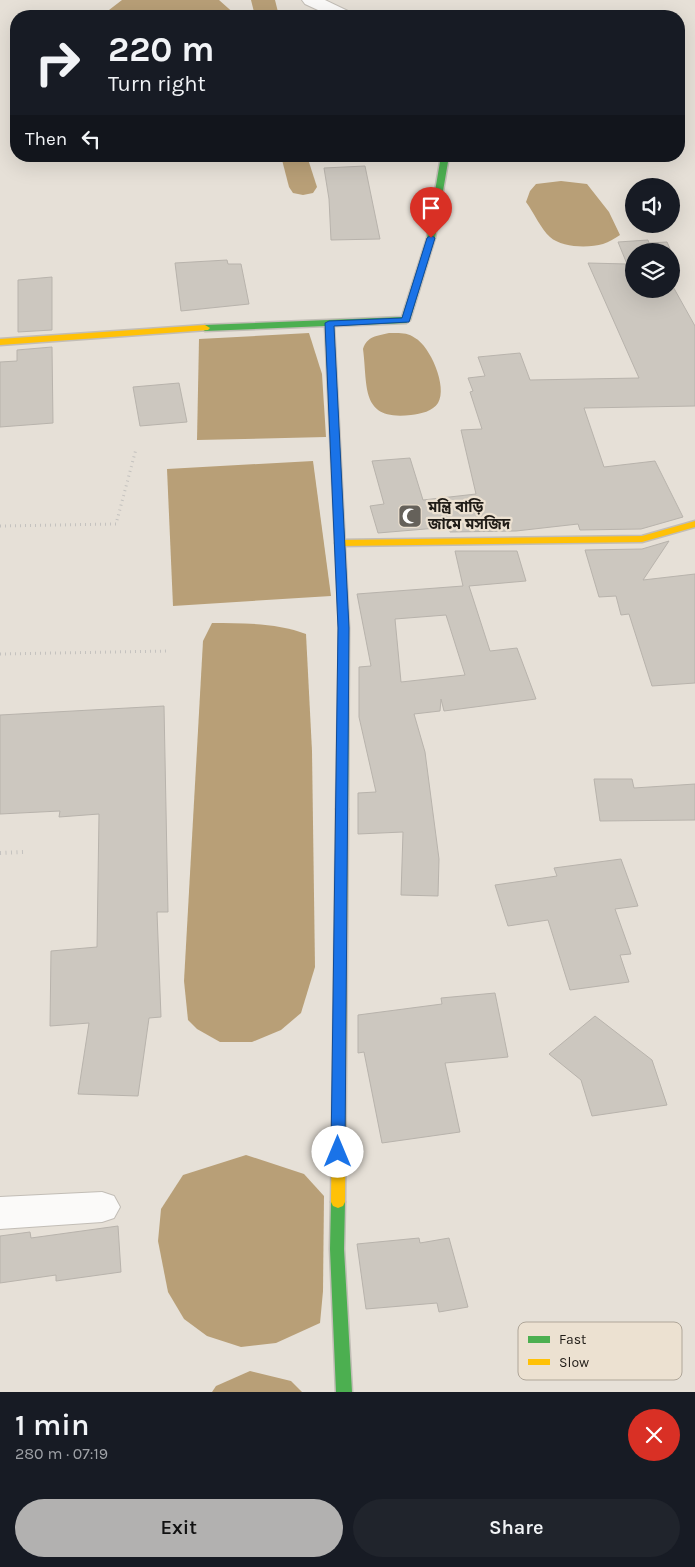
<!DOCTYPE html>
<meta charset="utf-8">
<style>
:root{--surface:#171b24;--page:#20242c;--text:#f1f3f6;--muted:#9ea1a6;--accent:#b2b1b0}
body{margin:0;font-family:Karla,"Noto Sans Bengali",sans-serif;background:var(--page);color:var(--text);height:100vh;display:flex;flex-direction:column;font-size:19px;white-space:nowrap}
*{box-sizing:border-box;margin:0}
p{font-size:16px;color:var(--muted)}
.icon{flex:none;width:28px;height:28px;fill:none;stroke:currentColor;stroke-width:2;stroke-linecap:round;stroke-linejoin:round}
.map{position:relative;height:1392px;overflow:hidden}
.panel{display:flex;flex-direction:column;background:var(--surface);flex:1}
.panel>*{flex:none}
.top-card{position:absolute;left:10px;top:10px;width:675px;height:152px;border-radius:20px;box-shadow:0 5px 20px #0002;background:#171b24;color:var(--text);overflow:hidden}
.fabs{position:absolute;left:625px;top:178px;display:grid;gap:10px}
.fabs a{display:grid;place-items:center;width:55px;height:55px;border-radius:50%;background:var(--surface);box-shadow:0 5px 20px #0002;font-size:25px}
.pin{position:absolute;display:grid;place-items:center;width:42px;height:42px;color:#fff;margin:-51px -21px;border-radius:50% 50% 50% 0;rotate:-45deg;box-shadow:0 0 5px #0007}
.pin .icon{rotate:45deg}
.me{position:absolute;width:55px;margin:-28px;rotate:0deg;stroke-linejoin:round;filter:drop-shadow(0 0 4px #0008)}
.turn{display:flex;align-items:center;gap:18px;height:105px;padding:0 15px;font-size:22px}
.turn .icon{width:65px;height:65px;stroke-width:2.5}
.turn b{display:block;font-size:35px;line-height:42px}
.then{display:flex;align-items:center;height:48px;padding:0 15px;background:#0003;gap:10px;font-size:19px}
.round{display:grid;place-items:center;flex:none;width:52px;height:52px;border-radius:26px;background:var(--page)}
.headline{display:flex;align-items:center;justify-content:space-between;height:85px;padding:0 15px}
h1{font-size:30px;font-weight:600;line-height:38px}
.action{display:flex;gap:10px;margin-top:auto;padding:10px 15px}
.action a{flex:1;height:58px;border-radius:30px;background:var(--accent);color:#111;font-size:20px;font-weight:600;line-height:58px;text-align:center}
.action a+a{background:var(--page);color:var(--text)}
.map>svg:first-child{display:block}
</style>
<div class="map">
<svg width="695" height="1392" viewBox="0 0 695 1392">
<rect width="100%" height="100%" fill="#e6e0d7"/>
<g fill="#b89f77">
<path d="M 122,0 L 219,0 L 237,16 L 110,16 L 109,10 Z"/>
<path d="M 561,181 L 587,184 L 609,212 L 620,235 C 615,238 609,242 603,244 C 589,248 562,248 550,237 C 541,229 534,213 526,202 L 530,191 L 536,184 Z"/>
<path d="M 309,333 L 322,374 L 326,437 L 197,440 L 199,339 Z"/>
<path d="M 389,333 C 399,333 407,332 415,338 C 430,346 448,387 438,403 C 433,411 421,414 411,415 C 360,421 368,387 363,349 C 367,336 377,336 389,333 Z"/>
<path d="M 313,461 L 331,596 L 173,606 L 167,469 Z"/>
<path d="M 212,623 C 242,623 278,623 306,634 L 312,751 L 315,967 L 301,1013 L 281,1030 L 252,1042 L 220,1042 L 197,1029 L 188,1020 L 184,981 L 203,641 Z"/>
<path d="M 246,1155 L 304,1174 L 324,1196 L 323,1291 L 320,1323 L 276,1343 L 241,1347 L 207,1336 L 184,1319 L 168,1292 L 158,1241 L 161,1209 L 183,1175 Z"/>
<path d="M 250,1371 L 291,1381 L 302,1392 L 212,1392 L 216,1386 Z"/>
</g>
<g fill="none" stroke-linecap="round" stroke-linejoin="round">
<g fill="#b89f77" fill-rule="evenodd">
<path d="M 251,0 L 275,0 L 279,16 L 255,16 Z"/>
<path d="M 281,156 L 307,156 L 317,187 L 313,193 L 303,195 L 293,193 L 289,187 Z"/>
</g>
</g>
<g fill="#ccc7bf" stroke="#b8b3ac" fill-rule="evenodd">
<path d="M 365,166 L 380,239 L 331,240 L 329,199 L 324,168 Z"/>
<path d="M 648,240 L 649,243 L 667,242 L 671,251 L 634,251 L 634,289 L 671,289 L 671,283 L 695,326 L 695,406 L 584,408 L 604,467 L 655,461 L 683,517 L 641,529 L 580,530 L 578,524 L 516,531 L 450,532 L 449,527 L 378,533 L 370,506 L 384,504 L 372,461 L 410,458 L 423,500 L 476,494 L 461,430 L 482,429 L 470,392 L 473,391 L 468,378 L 485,376 L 478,357 L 520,353 L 530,380 L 639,378 L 588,263 L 627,264 L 618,242 Z"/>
<path d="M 227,260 L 228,264 L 241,264 L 249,304 L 181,311 L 175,263 Z"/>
<path d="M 52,277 L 52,330 L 18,332 L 18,280 Z"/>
<path d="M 52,347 L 53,423 L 0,427 L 0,362 L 17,361 L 17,350 Z"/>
<path d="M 179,383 L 187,422 L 140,426 L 133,387 Z"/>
<path d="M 669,541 L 643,580 L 695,574 L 695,683 L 652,686 L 629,614 L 621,615 L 616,596 L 599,597 L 585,550 L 642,549 Z"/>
<path d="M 455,551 L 517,551 L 526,581 L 469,586 L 490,651 L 517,648 L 536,699 L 444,711 L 441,699 L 440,711 L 414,714 L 425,752 L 439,859 L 438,896 L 401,895 L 403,832 L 358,834 L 358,793 L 376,792 L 359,717 L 359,667 L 371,666 L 357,594 L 463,586 ZM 446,615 L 465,675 L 401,682 L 395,619 Z"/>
<path d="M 164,706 L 168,912 L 157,912 L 161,1017 L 149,1018 L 138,1096 L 78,1094 L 89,1023 L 50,1026 L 51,951 L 97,947 L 99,814 L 59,817 L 60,811 L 0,814 L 0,715 Z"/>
<path d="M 594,779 L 632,779 L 634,788 L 695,784 L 695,820 L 600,821 Z"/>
<path d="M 621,859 L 638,906 L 615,909 L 631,954 L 620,955 L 629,982 L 570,990 L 548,920 L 508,926 L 495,885 L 557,876 L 554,868 Z"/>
<path d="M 495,993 L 508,1057 L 445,1063 L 460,1132 L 382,1143 L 364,1052 L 358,1053 L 358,1015 L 442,1004 L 441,998 Z"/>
<path d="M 595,1016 L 652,1060 L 667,1105 L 592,1116 L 581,1080 L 549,1054 Z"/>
<path d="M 118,1226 L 121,1272 L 56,1281 L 56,1275 L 0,1283 L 0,1236 L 30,1232 L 31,1238 Z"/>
<path d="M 419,1238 L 420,1243 L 449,1238 L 468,1307 L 439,1312 L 437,1303 L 366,1309 L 357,1244 Z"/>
</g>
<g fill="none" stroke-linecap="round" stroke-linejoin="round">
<g stroke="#c2bdb6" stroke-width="2">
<g id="street">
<path d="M 302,0 L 325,0 L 350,12 L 353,16 L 331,16 L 305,4 Z"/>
<path d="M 102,1192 L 114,1196 L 120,1207 L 114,1218 L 102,1222 L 0,1229 L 0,1197 Z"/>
</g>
</g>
<g stroke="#c2bdb6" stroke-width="3">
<g id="fast">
<path d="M 441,156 L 449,156 L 435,238 L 410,320 L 406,323 L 334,326 L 349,628 L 348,809 L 346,812 L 338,812 L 336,809 L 339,628 L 325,326 L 205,331 L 200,328 L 205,325 L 402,317 L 427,238 Z"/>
<path d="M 338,1196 L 343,1198 L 345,1202 L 344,1249 L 352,1392 L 336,1392 L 330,1249 L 331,1202 L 333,1198 Z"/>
</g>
</g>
<g stroke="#c2bdb6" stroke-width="3">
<g id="slow">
<path d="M 205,325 L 210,328 L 208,330 L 0,345 L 0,339 Z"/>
<path d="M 695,521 L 695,527 L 642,542 L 340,546 L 335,543 L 340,540 L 642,536 Z"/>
<path d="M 342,805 L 346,806 L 348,809 L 345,1202 L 343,1206 L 338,1208 L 333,1206 L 331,1202 L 336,809 L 338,806 Z"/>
</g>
</g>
<g stroke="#c4c2bf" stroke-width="3" stroke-dasharray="1 4" stroke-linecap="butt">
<path d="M 0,526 L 116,524 L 136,449"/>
<path d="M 0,654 L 169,651"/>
</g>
<path stroke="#c4c2bf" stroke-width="4" stroke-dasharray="1 4.5" stroke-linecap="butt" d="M 0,853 L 23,852"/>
<use href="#street" fill="#fbfaf9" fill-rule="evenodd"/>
<use href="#fast" fill="#4caf50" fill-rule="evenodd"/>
<use href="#slow" fill="#ffc107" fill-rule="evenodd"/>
</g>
<path fill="#1a73e8" stroke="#114b97" d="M 431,235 L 435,238 L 409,322 L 334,326 L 349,628 L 345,1152 L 343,1156 L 338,1158 L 333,1156 L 331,1152 L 338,628 L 325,323 L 329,321 L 402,318 L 427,238 Z"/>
<defs>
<g id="mosque-square" transform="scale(1.25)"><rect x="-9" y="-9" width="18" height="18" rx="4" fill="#65615a" stroke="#ece1d1"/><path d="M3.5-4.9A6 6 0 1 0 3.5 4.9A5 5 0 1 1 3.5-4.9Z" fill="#fff"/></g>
</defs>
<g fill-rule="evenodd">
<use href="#mosque-square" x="410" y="516"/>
</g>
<g text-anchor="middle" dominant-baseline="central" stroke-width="4.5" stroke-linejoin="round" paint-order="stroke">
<g font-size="15" font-weight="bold" fill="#201c17" stroke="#ece1d1" text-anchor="start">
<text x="428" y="507">মন্ত্রি বাড়ি<tspan x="428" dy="17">জামে মসজিদ</tspan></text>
</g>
</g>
<rect x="518" y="1322" width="164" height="58" rx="8" fill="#ece1d1" stroke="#afa699" stroke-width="1"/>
<rect x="528" y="1336" width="22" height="7" fill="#4caf50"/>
<rect x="528" y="1359" width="22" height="6" fill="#ffc107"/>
<g font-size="14" fill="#201c17">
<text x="559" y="1344">Fast</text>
<text x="559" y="1367">Slow</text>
</g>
</svg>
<div class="fabs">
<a><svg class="icon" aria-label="sound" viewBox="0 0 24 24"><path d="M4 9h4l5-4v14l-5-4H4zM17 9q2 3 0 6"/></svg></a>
<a><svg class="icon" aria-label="layers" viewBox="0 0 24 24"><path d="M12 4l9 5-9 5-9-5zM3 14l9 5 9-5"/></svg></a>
</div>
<div class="pin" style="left:431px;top:238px;background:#d93025"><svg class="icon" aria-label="arrive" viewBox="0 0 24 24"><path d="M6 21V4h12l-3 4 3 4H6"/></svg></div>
<svg class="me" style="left:338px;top:1152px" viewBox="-20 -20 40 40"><circle r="19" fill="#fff"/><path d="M0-13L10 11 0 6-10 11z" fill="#1a73e8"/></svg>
<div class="top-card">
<div class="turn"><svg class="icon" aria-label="right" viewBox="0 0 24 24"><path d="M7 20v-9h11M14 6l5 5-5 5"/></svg><div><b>220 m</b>Turn right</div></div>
<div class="then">Then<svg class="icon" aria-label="left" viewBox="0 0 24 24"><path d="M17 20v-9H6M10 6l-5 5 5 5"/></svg></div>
</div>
</div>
<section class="panel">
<div class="headline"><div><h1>1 min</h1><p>280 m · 07:19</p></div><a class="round" style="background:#d93025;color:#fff"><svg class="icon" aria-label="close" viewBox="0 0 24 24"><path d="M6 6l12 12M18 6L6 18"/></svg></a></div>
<div class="action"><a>Exit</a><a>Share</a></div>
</section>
